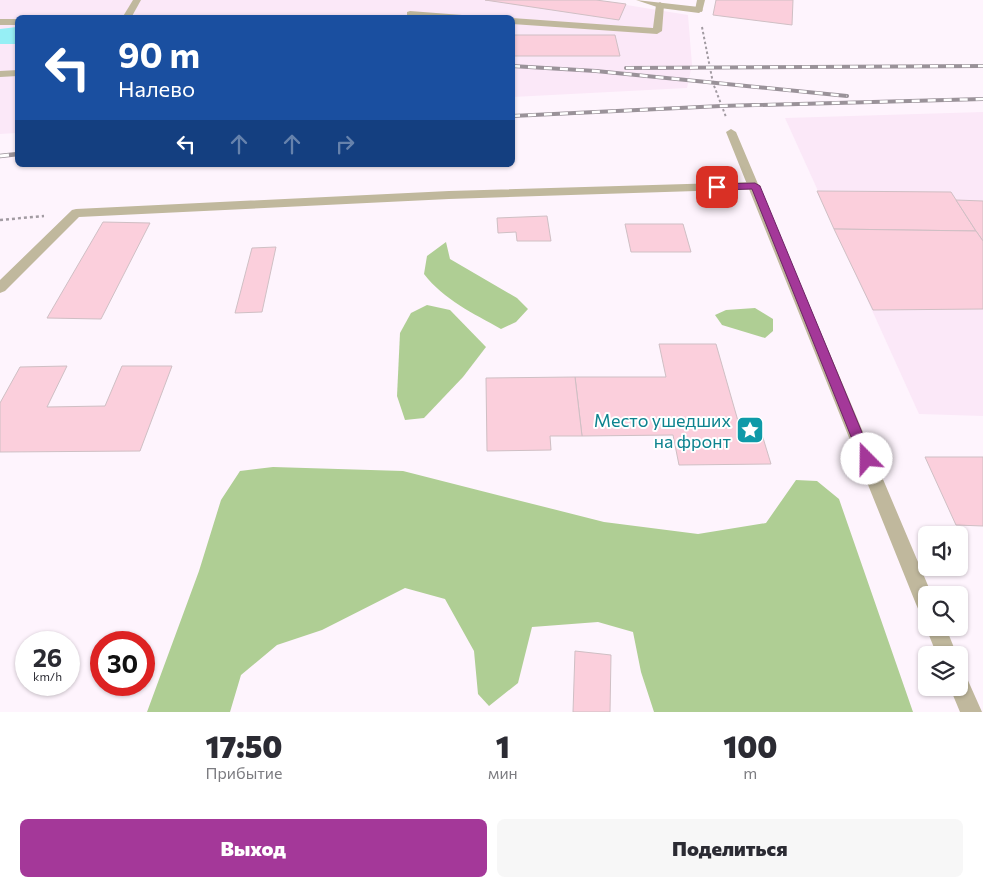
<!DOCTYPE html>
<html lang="ru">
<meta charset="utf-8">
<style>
:root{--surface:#fff;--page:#f7f7f7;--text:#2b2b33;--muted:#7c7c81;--accent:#a43899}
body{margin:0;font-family:Commissioner,sans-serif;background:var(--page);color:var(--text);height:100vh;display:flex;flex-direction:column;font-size:19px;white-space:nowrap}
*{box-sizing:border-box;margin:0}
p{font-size:16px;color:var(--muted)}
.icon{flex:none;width:28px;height:28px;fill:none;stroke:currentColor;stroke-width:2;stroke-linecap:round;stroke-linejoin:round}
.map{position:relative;height:712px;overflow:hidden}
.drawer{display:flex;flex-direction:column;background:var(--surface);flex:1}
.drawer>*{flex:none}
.guide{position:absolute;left:15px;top:15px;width:500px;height:152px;border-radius:8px;box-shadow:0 1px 4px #0004;background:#1a4fa0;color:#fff;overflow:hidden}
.tools{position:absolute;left:918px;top:526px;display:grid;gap:10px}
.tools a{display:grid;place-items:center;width:50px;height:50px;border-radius:8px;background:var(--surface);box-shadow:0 1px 4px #0004;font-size:25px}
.speed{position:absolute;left:15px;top:631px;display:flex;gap:10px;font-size:25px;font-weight:700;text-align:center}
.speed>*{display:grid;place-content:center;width:65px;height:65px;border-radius:50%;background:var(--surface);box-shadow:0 1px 4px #0004;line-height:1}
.speed small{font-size:12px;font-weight:400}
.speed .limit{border:8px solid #d22;background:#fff;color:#111}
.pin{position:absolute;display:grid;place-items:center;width:42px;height:42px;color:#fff;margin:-21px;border-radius:10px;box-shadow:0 2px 8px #0006}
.me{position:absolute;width:55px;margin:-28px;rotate:338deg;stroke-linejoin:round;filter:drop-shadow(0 0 4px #0008)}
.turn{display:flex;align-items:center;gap:18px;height:105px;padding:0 20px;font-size:22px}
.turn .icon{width:65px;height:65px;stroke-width:2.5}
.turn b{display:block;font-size:35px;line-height:42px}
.lanes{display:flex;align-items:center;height:48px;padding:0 20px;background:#0003;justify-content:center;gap:25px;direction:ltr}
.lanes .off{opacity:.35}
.eta{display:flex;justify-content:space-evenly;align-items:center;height:85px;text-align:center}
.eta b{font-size:30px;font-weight:800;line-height:35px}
.primary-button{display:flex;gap:10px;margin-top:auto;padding:10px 20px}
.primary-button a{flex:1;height:58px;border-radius:8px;background:var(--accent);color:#fff;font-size:20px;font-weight:800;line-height:58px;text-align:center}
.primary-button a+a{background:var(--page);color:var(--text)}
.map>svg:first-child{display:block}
</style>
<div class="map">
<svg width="983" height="712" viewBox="0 0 983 712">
<rect width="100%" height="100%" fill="#fef4fd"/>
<g fill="#fbe8f8">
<path d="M 0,0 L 596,0 L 688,15 L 692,65 L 687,88 L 513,97 L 512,18 L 18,18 L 17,133 L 0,134 Z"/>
<path d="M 983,112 L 983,416 L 919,414 L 785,118 Z"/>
</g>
<g fill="#afce94">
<path d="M 446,242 L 450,259 L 517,298 L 528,309 L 516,322 L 501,329 C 473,313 444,300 424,274 L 427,256 Z"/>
<path d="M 427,305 L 450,310 L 486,347 L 463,377 L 424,418 L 405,420 L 397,396 L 400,333 L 411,313 Z"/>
<path d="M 755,308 L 773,319 L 773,331 L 765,338 L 722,325 L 715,315 L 726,310 Z"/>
<path d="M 273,467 L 403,471 L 604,522 L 698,534 L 766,523 L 796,480 L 817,481 L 839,499 L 913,712 L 654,712 L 641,672 L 633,632 L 598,622 L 532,627 L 518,683 L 489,706 L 478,694 L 474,651 L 445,599 L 405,588 L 322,630 L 277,645 L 241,675 L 230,712 L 147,712 L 199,571 L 221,500 L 240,471 Z"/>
</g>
<path fill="#96eff5" d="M 17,27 L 17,44 L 0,44 L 0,29 Z"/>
<g fill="#fbcfdc" stroke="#cfbfc4">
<path d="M 485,0 L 596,0 L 626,4 L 619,20 Z"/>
<path d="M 716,0 L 793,0 L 792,25 L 713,15 Z"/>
<path d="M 512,35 L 615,35 L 620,56 L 512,56 Z"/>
<path d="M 817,191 L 951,192 L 976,231 L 834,229 Z"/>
<path d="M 956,200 L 983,201 L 983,241 L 976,231 Z"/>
<path d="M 547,216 L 551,241 L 517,241 L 516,232 L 498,233 L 497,218 Z"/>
<path d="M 103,222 L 150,223 L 101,319 L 47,318 Z"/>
<path d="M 625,224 L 683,224 L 691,252 L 631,252 Z"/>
<path d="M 834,229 L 976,231 L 983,241 L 983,309 L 873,310 Z"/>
<path d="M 276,247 L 262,312 L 235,313 L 252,248 Z"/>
<path d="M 659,344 L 716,344 L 740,428 L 760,428 L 771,464 L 679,465 L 673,435 L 582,436 L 575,377 L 666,377 Z"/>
<path d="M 67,366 L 47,407 L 105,406 L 122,366 L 172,366 L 140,451 L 0,452 L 0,403 L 20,367 Z"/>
<path d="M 575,377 L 582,436 L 550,436 L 551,450 L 487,451 L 486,378 Z"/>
<path d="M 925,457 L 983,457 L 983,526 L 956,525 Z"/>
<path d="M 575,651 L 611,655 L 610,712 L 573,712 Z"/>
</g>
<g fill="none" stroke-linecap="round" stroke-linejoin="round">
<path stroke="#a29ba2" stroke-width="2" stroke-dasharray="2.5 2.5" stroke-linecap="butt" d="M 702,27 L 713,83 L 726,117"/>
<path stroke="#a29ba2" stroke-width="2.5" stroke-dasharray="3 3" stroke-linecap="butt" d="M 0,220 L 44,216"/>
<g fill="#c0b89d" fill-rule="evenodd">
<path d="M 133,0 L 141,0 L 131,18 L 122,18 Z"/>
<path d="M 697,0 L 705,0 L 702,12 L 695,10 Z"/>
<path d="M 660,2 L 664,5 L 662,31 L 657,34 L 512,24 L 512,18 L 653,28 L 656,5 Z"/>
<path d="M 410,11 L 462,15 L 466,18 L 407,16 L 407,12 Z"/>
<rect x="0" y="19" width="18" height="6"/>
<path d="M 18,70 L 18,76 L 0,77 L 0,71 Z"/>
<path d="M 755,182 L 761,186 L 759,189 L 449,199 L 79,217 L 5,291 L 0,293 L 0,280 L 72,210 L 76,209 L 449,191 Z"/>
</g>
<g fill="#c0b89d" fill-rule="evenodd">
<path d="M 636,0 L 699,7 L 703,10 L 699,13 L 660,8 Z"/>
<path d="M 731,129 L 736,132 L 932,595 L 926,595 L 926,614 L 919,611 L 916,604 L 726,132 Z"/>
<path d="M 926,628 L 946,628 L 957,655 L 937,655 Z"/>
<path d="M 959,673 L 966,676 L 982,712 L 960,712 L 950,688 L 959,688 Z"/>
</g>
<g stroke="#9a9299" stroke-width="4">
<g id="rail-far1">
<path d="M 512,66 L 596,71 L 847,96"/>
<path d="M 626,68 L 983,66"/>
<path d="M 512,116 L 721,106 L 983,99"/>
</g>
</g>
<g stroke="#9a9299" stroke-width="4.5">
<path id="rail" d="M 0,156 L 18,154"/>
</g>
<use href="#rail-far1" stroke="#fff" stroke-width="2.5" stroke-dasharray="8" stroke-linecap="butt"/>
<use href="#rail" stroke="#fff" stroke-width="3" stroke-dasharray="9" stroke-linecap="butt"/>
</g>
<path fill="#a43899" stroke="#6b2463" d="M 755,183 L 760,186 L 873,459 L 871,463 L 862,463 L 860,459 L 752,189 L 717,190 L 712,187 L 717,184 Z"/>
<defs>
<g id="sight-square" transform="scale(1.4375)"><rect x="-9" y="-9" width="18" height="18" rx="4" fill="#0f9aa8" stroke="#fff"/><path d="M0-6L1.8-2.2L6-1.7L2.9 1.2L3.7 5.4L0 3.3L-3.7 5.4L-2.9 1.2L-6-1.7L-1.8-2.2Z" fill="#fff"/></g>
</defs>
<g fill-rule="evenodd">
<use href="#sight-square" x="750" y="430"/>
</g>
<g text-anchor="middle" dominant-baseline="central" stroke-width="4" stroke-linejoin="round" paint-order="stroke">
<g font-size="18" fill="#0d838f" stroke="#fff" text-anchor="end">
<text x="731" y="420">Место ушедших<tspan x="731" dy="21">на фронт</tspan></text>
</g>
</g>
</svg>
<div class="tools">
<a><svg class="icon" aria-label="sound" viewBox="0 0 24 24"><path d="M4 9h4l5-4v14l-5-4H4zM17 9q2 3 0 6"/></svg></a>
<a><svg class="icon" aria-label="search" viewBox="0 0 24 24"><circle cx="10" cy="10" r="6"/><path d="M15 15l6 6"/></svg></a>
<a><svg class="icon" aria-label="layers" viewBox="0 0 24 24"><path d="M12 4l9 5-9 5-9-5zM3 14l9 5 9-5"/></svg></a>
</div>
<div class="speed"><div>26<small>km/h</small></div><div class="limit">30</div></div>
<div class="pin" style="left:717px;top:187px;background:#d93025"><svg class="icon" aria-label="arrive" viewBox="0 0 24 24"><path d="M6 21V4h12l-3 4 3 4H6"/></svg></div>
<svg class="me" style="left:867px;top:459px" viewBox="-20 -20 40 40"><circle r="19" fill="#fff"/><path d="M0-13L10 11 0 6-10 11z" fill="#a43899"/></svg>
<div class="guide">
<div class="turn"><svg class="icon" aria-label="left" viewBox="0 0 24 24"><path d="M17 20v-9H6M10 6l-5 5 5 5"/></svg><div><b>90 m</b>Налево</div></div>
<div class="lanes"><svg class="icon" aria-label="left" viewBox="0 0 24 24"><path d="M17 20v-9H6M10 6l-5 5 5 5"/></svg><svg class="icon off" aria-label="ahead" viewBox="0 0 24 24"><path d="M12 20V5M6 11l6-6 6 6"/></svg><svg class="icon off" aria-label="ahead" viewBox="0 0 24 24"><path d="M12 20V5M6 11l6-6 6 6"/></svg><svg class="icon off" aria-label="right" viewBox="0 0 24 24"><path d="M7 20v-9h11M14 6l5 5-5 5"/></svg></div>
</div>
</div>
<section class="drawer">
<div class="eta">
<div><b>17:50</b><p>Прибытие</p></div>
<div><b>1</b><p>мин</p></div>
<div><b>100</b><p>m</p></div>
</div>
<div class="primary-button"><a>Выход</a><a>Поделиться</a></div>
</section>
